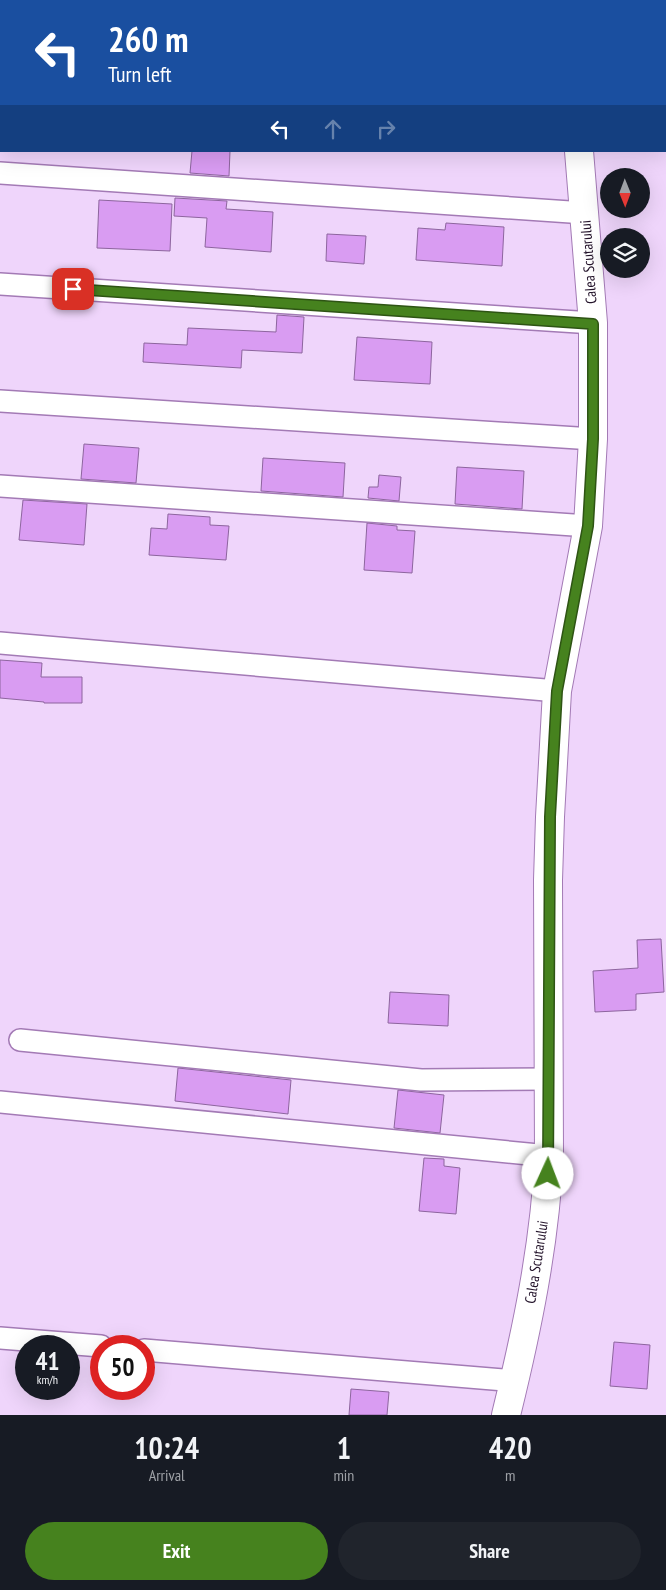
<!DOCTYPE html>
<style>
:root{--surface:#171b24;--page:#20242c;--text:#f1f3f6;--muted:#9ea1a6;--accent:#46821e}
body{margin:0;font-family:"PT Sans Narrow",sans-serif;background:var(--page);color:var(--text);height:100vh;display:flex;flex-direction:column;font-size:19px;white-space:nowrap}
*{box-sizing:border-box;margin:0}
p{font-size:16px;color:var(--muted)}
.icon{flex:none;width:28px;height:28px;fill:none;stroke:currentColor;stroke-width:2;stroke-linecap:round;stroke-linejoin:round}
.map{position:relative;height:1415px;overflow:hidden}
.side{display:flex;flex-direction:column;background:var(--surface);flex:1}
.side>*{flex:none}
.hud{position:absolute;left:0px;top:0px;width:666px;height:152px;box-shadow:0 5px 20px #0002;background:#1a4fa0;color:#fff;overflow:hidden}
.needle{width:32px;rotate:179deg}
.buttons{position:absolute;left:600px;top:168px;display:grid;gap:10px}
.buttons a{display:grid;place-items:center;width:50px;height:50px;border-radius:50%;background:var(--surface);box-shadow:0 5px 20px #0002;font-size:25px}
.speed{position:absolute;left:15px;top:1335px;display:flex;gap:10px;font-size:25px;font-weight:700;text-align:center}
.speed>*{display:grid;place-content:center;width:65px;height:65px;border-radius:50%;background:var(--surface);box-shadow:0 5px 20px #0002;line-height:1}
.speed small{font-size:12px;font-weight:400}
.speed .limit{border:8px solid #d22;background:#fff;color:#111}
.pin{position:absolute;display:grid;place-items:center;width:42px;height:42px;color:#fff;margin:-21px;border-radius:10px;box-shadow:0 2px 8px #0006}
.me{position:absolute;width:55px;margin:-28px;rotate:2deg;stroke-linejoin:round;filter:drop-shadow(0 0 4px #0008)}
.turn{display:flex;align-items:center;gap:18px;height:105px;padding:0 25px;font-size:22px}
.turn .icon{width:65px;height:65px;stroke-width:2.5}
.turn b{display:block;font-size:35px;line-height:42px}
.lanes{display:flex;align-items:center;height:48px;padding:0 25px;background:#0003;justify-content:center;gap:25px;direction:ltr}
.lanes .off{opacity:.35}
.eta{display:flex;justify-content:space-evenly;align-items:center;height:85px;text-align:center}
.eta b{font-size:30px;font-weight:800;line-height:35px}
.action{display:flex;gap:10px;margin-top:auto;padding:10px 25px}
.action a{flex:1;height:58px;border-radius:30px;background:var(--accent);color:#fff;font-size:20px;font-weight:800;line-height:58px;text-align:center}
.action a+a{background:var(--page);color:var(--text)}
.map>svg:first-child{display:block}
</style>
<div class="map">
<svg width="666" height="1415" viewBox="0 0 666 1415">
<rect width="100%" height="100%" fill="#efd5fb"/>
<g fill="#d99cf2" stroke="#8d659e">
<path d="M 192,151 L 230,151 L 229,176 L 190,173 Z"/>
<path d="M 175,198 L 227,201 L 226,209 L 273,212 L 271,252 L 205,247 L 207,218 L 174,216 Z"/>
<path d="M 99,200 L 172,204 L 170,251 L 97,248 Z"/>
<path d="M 446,223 L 504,227 L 502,266 L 416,260 L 418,228 L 445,230 Z"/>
<path d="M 327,234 L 366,236 L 364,264 L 326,261 Z"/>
<path d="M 277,315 L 304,317 L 302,353 L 242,350 L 241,368 L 143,362 L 144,343 L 187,345 L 188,328 L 276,332 Z"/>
<path d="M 357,337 L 432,342 L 430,384 L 354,380 Z"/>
<path d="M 84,444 L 139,448 L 136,483 L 81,479 Z"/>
<path d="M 263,458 L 345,463 L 343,497 L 261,491 Z"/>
<path d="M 457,467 L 524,471 L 522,509 L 455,504 Z"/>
<path d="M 379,475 L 401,477 L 399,501 L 368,498 L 369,487 L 378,487 Z"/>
<path d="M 23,500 L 87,504 L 84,545 L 19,540 Z"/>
<path d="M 168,514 L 210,517 L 210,525 L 229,526 L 226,560 L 149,555 L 151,528 L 167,529 Z"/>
<path d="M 367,523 L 397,526 L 397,530 L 415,531 L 412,573 L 364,570 Z"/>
<path d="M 0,660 L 42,663 L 41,677 L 82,677 L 82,703 L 44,703 L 44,702 L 0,698 Z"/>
<path d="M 661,939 L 664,992 L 636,994 L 636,1010 L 595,1012 L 593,971 L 638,968 L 637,940 Z"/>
<path d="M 390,992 L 449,995 L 448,1026 L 388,1023 Z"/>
<path d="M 178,1068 L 291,1080 L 288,1114 L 175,1101 Z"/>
<path d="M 398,1090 L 444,1095 L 440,1133 L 394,1128 Z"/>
<path d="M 424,1158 L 444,1159 L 444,1166 L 460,1168 L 456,1214 L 419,1211 Z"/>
<path d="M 614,1342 L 650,1345 L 647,1389 L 610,1386 Z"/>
<path d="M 351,1389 L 389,1392 L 387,1415 L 349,1415 Z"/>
</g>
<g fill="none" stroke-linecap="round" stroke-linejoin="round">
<g stroke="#a37ab5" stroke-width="24">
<g id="minor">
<path d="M 0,53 L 1,53"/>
<path d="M 0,173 L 585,213"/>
<path d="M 0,284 L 593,323"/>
<path d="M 0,401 L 593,439"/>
<path d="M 0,486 L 588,526"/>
<path d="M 0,643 L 557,691"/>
<path d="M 20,1040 L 421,1080 L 549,1079"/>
<path d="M 0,1102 L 549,1156"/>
<path d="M 0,1338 L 101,1346"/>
<path d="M 144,1350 L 515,1381"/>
</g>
</g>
<g stroke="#a37ab5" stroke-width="30">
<g id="secondary">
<path d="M 549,0 L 550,1"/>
<path d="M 506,1415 C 527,1330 545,1243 549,1156 L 548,880 L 550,817 L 557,691 L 588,526 L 593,439 L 593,323 L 579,151"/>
</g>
</g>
<use href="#minor" stroke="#fff" stroke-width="21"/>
<use href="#secondary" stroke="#fff" stroke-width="28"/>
</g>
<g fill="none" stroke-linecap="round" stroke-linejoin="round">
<g stroke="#2e5414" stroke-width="12">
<path id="route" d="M 73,289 L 593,324 L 593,439 L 588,526 L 557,691 L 550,817 L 548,1174"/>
</g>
<use href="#route" stroke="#46821e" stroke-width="9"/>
</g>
<g text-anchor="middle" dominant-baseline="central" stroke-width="5" stroke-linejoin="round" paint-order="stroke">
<g font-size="15" fill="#24142b" stroke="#fff">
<text transform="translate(588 262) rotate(-94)">Calea Scutarului</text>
<text transform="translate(536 1262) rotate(-81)">Calea Scutarului</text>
</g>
</g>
</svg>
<div class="buttons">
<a><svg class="needle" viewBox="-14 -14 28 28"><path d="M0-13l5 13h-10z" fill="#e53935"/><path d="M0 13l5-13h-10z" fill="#9ea1a6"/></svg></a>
<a><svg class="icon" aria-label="layers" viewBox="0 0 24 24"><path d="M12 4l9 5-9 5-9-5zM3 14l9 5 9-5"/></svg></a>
</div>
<div class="speed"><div>41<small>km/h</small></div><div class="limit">50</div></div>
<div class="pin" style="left:73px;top:289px;background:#d93025"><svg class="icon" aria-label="arrive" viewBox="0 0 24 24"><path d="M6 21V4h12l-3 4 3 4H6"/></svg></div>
<svg class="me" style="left:548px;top:1174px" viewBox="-20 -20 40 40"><circle r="19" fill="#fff"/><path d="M0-13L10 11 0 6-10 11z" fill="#46821e"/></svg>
<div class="hud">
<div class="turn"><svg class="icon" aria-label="left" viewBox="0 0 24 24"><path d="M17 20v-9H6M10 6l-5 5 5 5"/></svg><div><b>260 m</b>Turn left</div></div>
<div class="lanes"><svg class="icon" aria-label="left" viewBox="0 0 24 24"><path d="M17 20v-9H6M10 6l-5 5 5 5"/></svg><svg class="icon off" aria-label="ahead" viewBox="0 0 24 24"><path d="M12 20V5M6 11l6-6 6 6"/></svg><svg class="icon off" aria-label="right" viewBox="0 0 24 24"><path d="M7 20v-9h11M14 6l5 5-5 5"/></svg></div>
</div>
</div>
<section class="side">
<div class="eta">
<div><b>10:24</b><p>Arrival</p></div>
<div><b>1</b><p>min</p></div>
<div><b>420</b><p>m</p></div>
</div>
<div class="action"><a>Exit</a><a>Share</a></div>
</section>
